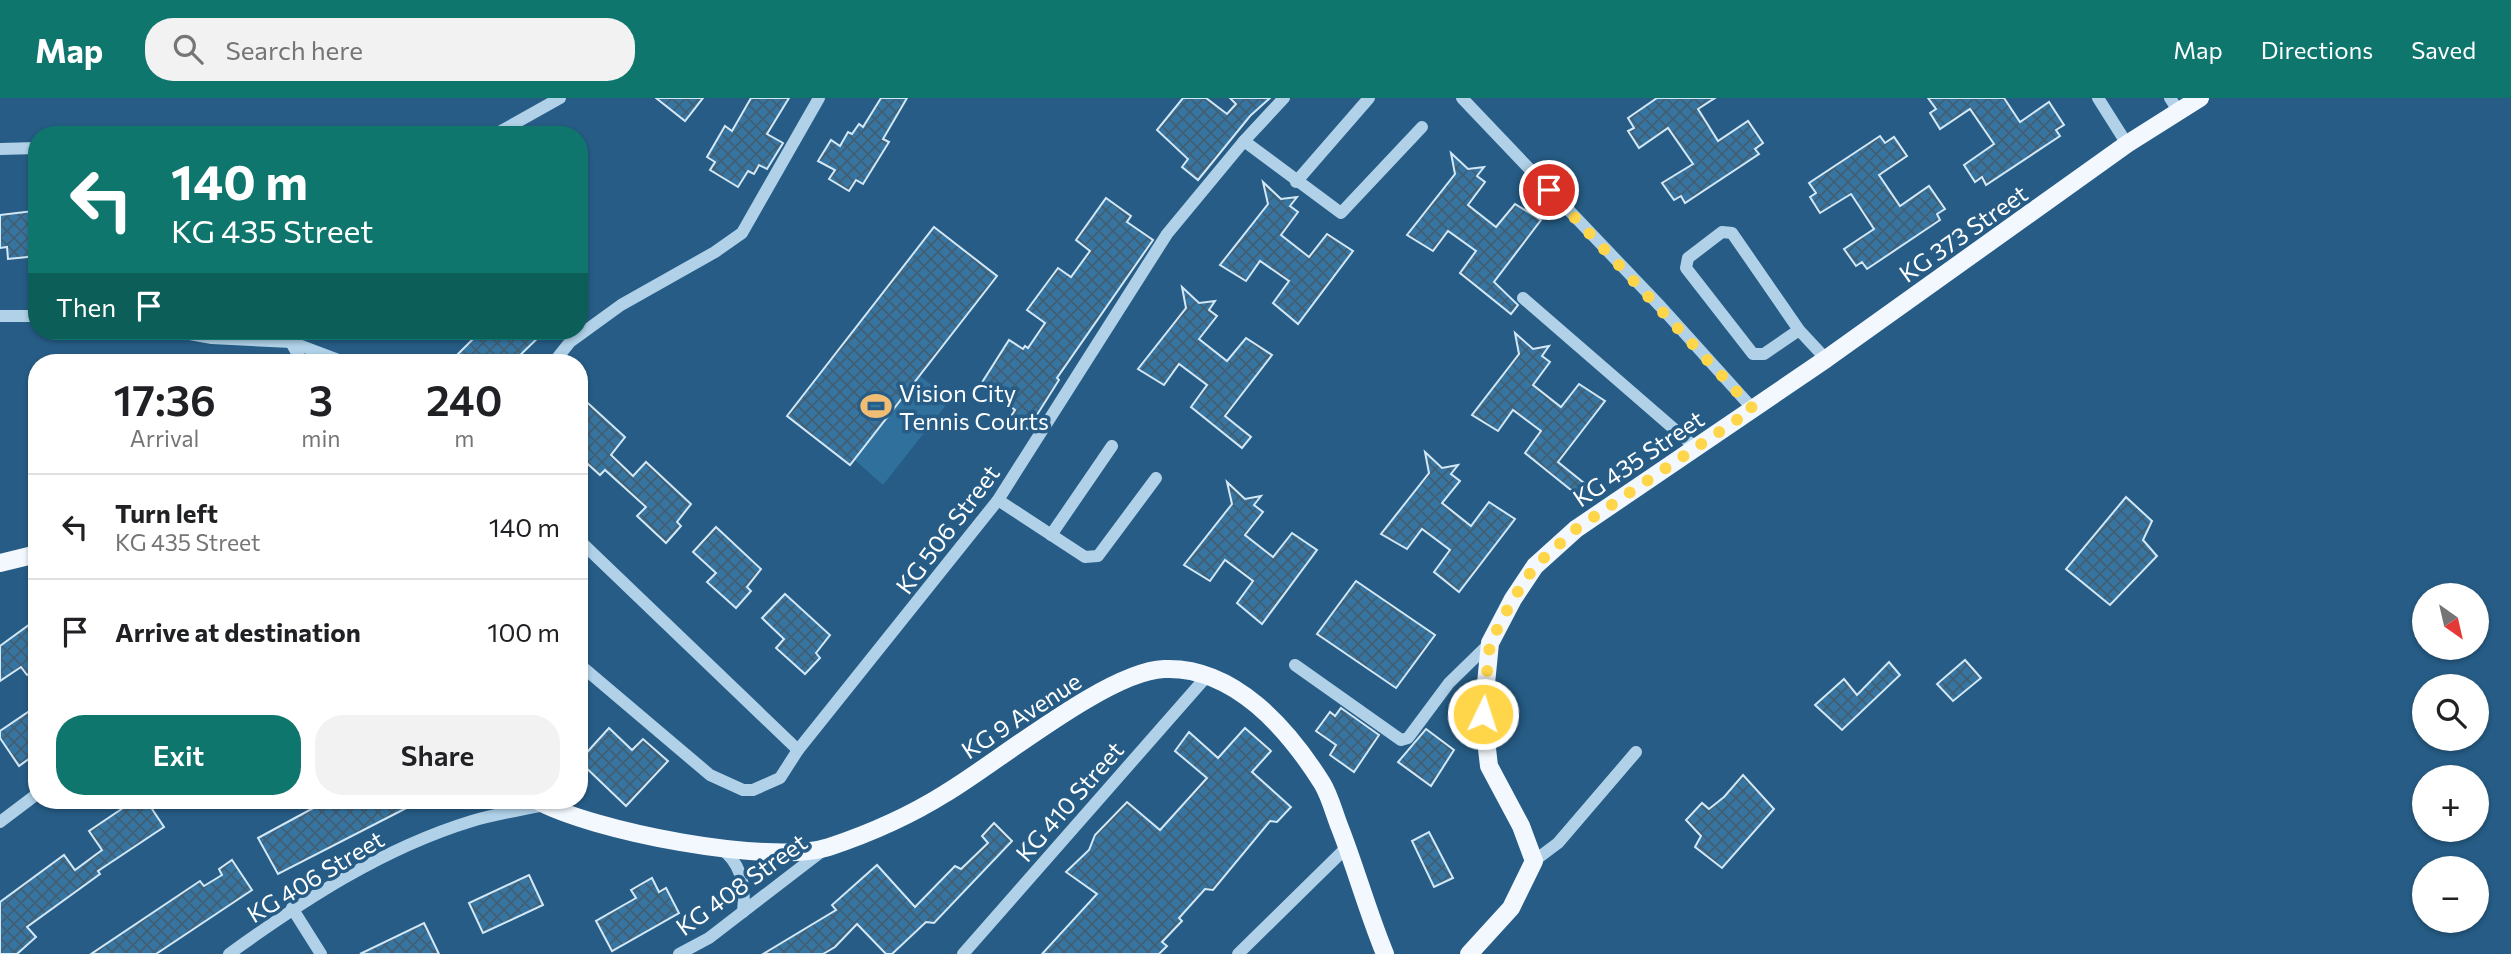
<!DOCTYPE html>
<meta charset="utf-8">
<style>
:root{--surface:#fff;--page:#f2f2f2;--text:#202124;--muted:#757577;--line:#e0e0e0;--accent:#0f766e}
body{margin:0;font-family:Commissioner,sans-serif;background:var(--page);color:var(--text);height:100vh;display:flex;flex-direction:column;font-size:26px;white-space:nowrap}
*{box-sizing:border-box;margin:0}
p{font-size:23px;color:var(--muted)}
.icon{flex:none;width:38px;height:38px;fill:none;stroke:currentColor;stroke-width:2;stroke-linecap:round;stroke-linejoin:round}
.map{position:relative;flex:1;overflow:hidden}
.panel{position:absolute;left:28px;top:256px;width:560px;height:455px;display:flex;flex-direction:column;background:var(--surface);border-radius:28px;box-shadow:0 2px 5px #0004}
.panel>*{flex:none}
.hud{position:absolute;left:28px;top:28px;width:560px;height:214px;border-radius:28px;box-shadow:0 2px 5px #0004;background:#0f766e;color:#fff;overflow:hidden}
.needle{width:46px;rotate:146deg}
.controls{position:absolute;left:2412px;top:485px;display:grid;gap:14px}
.controls a{display:grid;place-items:center;width:77px;height:77px;border-radius:50%;background:var(--surface);box-shadow:0 2px 5px #0004;font-size:35px}
.pin{position:absolute;display:grid;place-items:center;width:60px;height:60px;color:#fff;margin:-30px;border:4px solid #fff;border-radius:50%;box-shadow:0 2px 7px #0007}
.me{position:absolute;width:77px;margin:-38px;rotate:4deg;stroke-linejoin:round;filter:drop-shadow(0 0 5px #0008)}
.turn{display:flex;align-items:center;gap:24px;height:147px;padding:0 28px;font-size:32px}
.turn .icon{width:91px;height:91px;stroke-width:2.5}
.turn b{display:block;font-size:49px;line-height:60px}
.then{display:flex;align-items:center;height:66px;padding:0 28px;background:#0003;gap:14px;font-size:26px}
.eta{display:flex;justify-content:space-evenly;align-items:center;height:119px;text-align:center}
.eta b{font-size:42px;font-weight:600;line-height:49px}
.cta{display:flex;gap:14px;margin-top:auto;padding:14px 28px}
.cta a{flex:1;height:80px;border-radius:28px;background:var(--accent);color:#fff;font-size:28px;font-weight:600;line-height:80px;text-align:center}
.cta a+a{background:var(--page);color:var(--text)}
ul{padding:0;list-style:none}
li{display:flex;align-items:center;gap:21px;height:105px;padding:0 28px;border-top:2px solid var(--line)}
li div{flex:1}
li b{display:block;font-size:26px}
li em{font-style:normal}
header{display:flex;align-items:center;gap:42px;box-sizing:border-box;height:98px;padding:0 35px;background:var(--accent);color:#fff}
header strong{font-size:33px}
nav{display:flex;gap:38px;margin-inline-start:auto;font-size:24px}
.search{width:490px;height:63px;background:var(--page);display:flex;align-items:center;gap:18px;box-sizing:border-box;padding:0 24px;border-radius:28px;color:var(--muted);font-size:26px}
.map>svg:first-child{display:block}
</style>
<header>
<strong>Map</strong>
<div class="search"><svg class="icon" aria-label="search" viewBox="0 0 24 24"><circle cx="10" cy="10" r="6"/><path d="M15 15l6 6"/></svg>Search here</div>
<nav><a>Map</a><a>Directions</a><a>Saved</a></nav>
</header>
<div class="map">
<svg width="2511" height="856" viewBox="0 0 2511 856">
<defs>
<pattern id="building-cross-hatch" width="8" height="8" patternUnits="userSpaceOnUse" patternTransform="scale(1.75)"><rect width="8" height="8" fill="#3675a1"/><path d="M0 0l8 8M0 8l8-8" fill="none" stroke="#425e72"/></pattern>
</defs>
<rect width="100%" height="100%" fill="#265c85"/>
<path fill="#30709c" d="M 866,235 L 950,302 L 883,387 L 802,315 Z"/>
<g fill="url(#building-cross-hatch)" stroke="#d3e8f6" stroke-width="2">
<path d="M 656,0 L 703,0 L 685,23 Z"/>
<path d="M 751,0 L 789,0 L 767,36 L 783,45 L 767,71 L 759,67 L 754,76 L 748,73 L 738,89 L 710,72 L 715,64 L 707,59 L 725,28 L 732,33 Z"/>
<path d="M 881,0 L 907,0 L 883,41 L 889,44 L 863,86 L 856,82 L 849,93 L 829,81 L 835,72 L 818,63 L 831,42 L 840,48 L 848,34 L 852,36 L 859,26 L 863,29 Z"/>
<path d="M 1183,0 L 1206,0 L 1227,16 L 1236,6 L 1230,0 L 1270,0 L 1250,18 L 1198,82 L 1182,69 L 1188,61 L 1157,32 Z"/>
<path d="M 1657,0 L 1715,0 L 1698,11 L 1718,43 L 1748,23 L 1763,45 L 1755,51 L 1759,56 L 1685,105 L 1681,98 L 1674,102 L 1662,85 L 1693,66 L 1668,30 L 1639,50 L 1628,33 L 1634,30 L 1628,20 Z"/>
<path d="M 1928,0 L 2004,0 L 2020,24 L 2049,4 L 2064,27 L 2056,32 L 2060,38 L 1986,87 L 1982,79 L 1975,84 L 1964,67 L 1994,46 L 1970,11 L 1940,31 L 1930,15 L 1936,11 Z"/>
<path d="M 1880,38 L 1885,45 L 1894,39 L 1907,58 L 1879,77 L 1900,108 L 1929,88 L 1945,111 L 1937,116 L 1940,122 L 1867,171 L 1862,164 L 1856,168 L 1844,151 L 1874,131 L 1851,96 L 1820,115 L 1810,99 L 1816,95 L 1809,85 Z"/>
<path d="M 1451,55 L 1468,71 L 1484,69 L 1477,78 L 1485,84 L 1468,107 L 1496,129 L 1515,106 L 1541,122 L 1494,184 L 1518,207 L 1511,216 L 1460,175 L 1476,153 L 1448,133 L 1433,153 L 1407,137 L 1455,76 Z"/>
<path d="M 1263,84 L 1281,101 L 1297,99 L 1290,108 L 1298,114 L 1281,137 L 1309,159 L 1327,136 L 1353,153 L 1298,226 L 1273,205 L 1289,183 L 1260,163 L 1246,183 L 1220,167 L 1268,106 Z"/>
<path d="M 1106,100 L 1131,118 L 1127,124 L 1153,142 L 1057,280 L 1059,282 L 1028,331 L 1010,320 L 1015,312 L 981,286 L 1009,242 L 1023,251 L 1025,248 L 1028,250 L 1045,225 L 1027,212 L 1058,170 L 1071,179 L 1090,153 L 1076,142 Z"/>
<path d="M 33,113 L 37,126 L 37,158 L 8,161 L 7,149 L 0,150 L 0,117 Z"/>
<path d="M 934,129 L 997,178 L 850,367 L 787,318 Z"/>
<path d="M 1182,189 L 1199,205 L 1215,203 L 1209,212 L 1217,218 L 1199,241 L 1227,263 L 1246,240 L 1272,257 L 1225,318 L 1251,339 L 1242,350 L 1191,309 L 1207,287 L 1179,266 L 1164,287 L 1138,271 L 1186,210 Z"/>
<path d="M 481,233 L 545,233 L 513,264 L 450,264 Z"/>
<path d="M 1515,235 L 1533,251 L 1549,248 L 1542,258 L 1550,264 L 1533,287 L 1561,309 L 1579,286 L 1605,303 L 1558,364 L 1584,385 L 1576,396 L 1525,355 L 1541,333 L 1513,312 L 1498,333 L 1472,317 L 1519,256 Z"/>
<path d="M 579,297 L 625,339 L 611,357 L 633,378 L 646,364 L 691,406 L 677,424 L 681,428 L 666,445 L 637,418 L 646,409 L 605,372 L 600,377 L 579,358 Z"/>
<path d="M 1425,354 L 1442,370 L 1458,367 L 1451,376 L 1460,383 L 1442,405 L 1471,428 L 1489,404 L 1515,421 L 1459,494 L 1434,474 L 1450,452 L 1422,431 L 1407,451 L 1381,436 L 1429,375 Z"/>
<path d="M 1227,384 L 1245,401 L 1261,398 L 1254,407 L 1263,414 L 1245,437 L 1273,459 L 1292,435 L 1317,452 L 1262,526 L 1237,505 L 1253,483 L 1225,462 L 1210,483 L 1184,467 L 1232,406 Z"/>
<path d="M 2126,399 L 2152,423 L 2143,442 L 2157,458 L 2110,507 L 2066,471 Z"/>
<path d="M 716,429 L 761,471 L 747,489 L 751,493 L 736,510 L 707,484 L 716,475 L 693,454 Z"/>
<path d="M 1356,483 L 1435,537 L 1396,590 L 1317,536 Z"/>
<path d="M 785,496 L 830,537 L 816,555 L 820,560 L 805,576 L 776,550 L 784,541 L 762,520 Z"/>
<path d="M 37,521 L 37,570 L 27,577 L 21,569 L 0,583 L 0,548 Z"/>
<path d="M 1965,562 L 1981,580 L 1953,603 L 1937,586 Z"/>
<path d="M 1889,564 L 1900,577 L 1842,632 L 1815,607 L 1844,581 L 1857,597 Z"/>
<path d="M 37,608 L 37,655 L 19,668 L 0,640 L 0,633 Z"/>
<path d="M 1341,610 L 1379,637 L 1354,674 L 1330,657 L 1336,647 L 1316,633 L 1330,614 L 1335,618 Z"/>
<path d="M 609,630 L 632,652 L 643,641 L 668,663 L 626,708 L 579,663 Z"/>
<path d="M 1245,630 L 1271,653 L 1252,674 L 1291,709 L 1277,724 L 1270,723 L 1213,792 L 1205,791 L 1179,820 L 1182,823 L 1162,844 L 1167,848 L 1159,856 L 1042,856 L 1097,796 L 1066,774 L 1089,752 L 1095,737 L 1127,704 L 1160,732 L 1207,680 L 1175,653 L 1189,634 L 1218,660 Z"/>
<path d="M 1426,631 L 1454,652 L 1431,688 L 1398,664 Z"/>
<path d="M 1743,677 L 1774,711 L 1722,770 L 1695,749 L 1701,738 L 1686,722 L 1702,705 L 1709,711 L 1724,699 Z"/>
<path d="M 135,702 L 146,702 L 164,729 L 98,773 L 100,776 L 27,829 L 36,839 L 17,856 L 0,856 L 0,804 L 64,757 L 75,772 L 102,752 L 89,733 Z"/>
<path d="M 328,702 L 422,702 L 278,776 L 258,740 Z"/>
<path d="M 994,725 L 1012,743 L 934,825 L 926,824 L 892,856 L 886,856 L 857,826 L 835,849 L 823,856 L 763,856 L 836,812 L 832,807 L 877,767 L 915,809 L 955,768 L 961,771 L 988,745 L 982,738 Z"/>
<path d="M 1429,734 L 1453,780 L 1434,789 L 1412,743 Z"/>
<path d="M 232,762 L 252,792 L 156,856 L 91,856 L 200,783 L 204,788 L 222,777 L 219,771 Z"/>
<path d="M 529,777 L 543,807 L 483,835 L 469,805 Z"/>
<path d="M 652,780 L 659,794 L 666,790 L 679,815 L 612,853 L 596,823 L 636,800 L 631,792 Z"/>
<path d="M 424,825 L 439,856 L 360,856 Z"/>
</g>
<g fill="none" stroke-linecap="round" stroke-linejoin="round">
<g stroke="#b0d1e8" stroke-width="12">
<path d="M 1462,0 L 1661,209 L 1753,311"/>
<path d="M 2098,0 L 2127,46"/>
<path d="M 2170,0 L 2179,14"/>
<path d="M 494,37 L 560,0"/>
<path d="M 1244,43 L 1341,115 L 1422,29"/>
<path d="M 0,51 L 37,50"/>
<path d="M 1296,84 L 1369,0"/>
<path d="M 1523,200 L 1696,350"/>
<path d="M 0,218 L 37,218"/>
<path d="M 1799,232 L 1764,256 L 1753,256 L 1686,170 L 1688,160 L 1722,134 L 1732,135 L 1799,232 L 1826,261"/>
<path d="M 173,233 L 212,240 L 291,244 L 344,264"/>
<path d="M 291,244 L 302,264"/>
<path d="M 554,264 L 570,244 L 621,207 L 715,154 L 742,135 L 819,0"/>
<path d="M 998,402 L 1085,459 L 1098,458 L 1156,380"/>
<path d="M 1051,437 L 1112,348"/>
<path d="M 579,442 L 798,652"/>
<path d="M 579,566 L 710,677 L 743,692 L 753,692 L 780,680 L 798,652 L 998,402 L 1167,136 L 1244,43 L 1284,0"/>
<path d="M 1295,567 L 1401,642 L 1408,640 L 1449,585 L 1490,545"/>
<path d="M 0,724 L 37,696"/>
<path d="M 720,750 C 742,765 746,789 743,814"/>
<path d="M 1534,763 L 1558,745 L 1636,654"/>
<path d="M 292,810 L 321,856"/>
<path d="M 229,856 C 304,802 383,750 472,723 C 496,716 521,712 545,707"/>
<path d="M 679,856 L 709,840 L 826,750"/>
<path d="M 963,856 L 1207,578"/>
<path d="M 1238,856 L 1347,749"/>
</g>
<g stroke="#f2f8fe" stroke-width="18">
<path d="M 0,465 L 37,456"/>
<path d="M 536,702 C 591,733 770,768 829,749 C 868,736 911,717 946,695 C 998,664 1108,573 1164,571 C 1234,568 1288,631 1322,685 C 1330,698 1334,715 1340,730 C 1356,771 1368,815 1385,856"/>
<path d="M 1469,856 L 1511,810 L 1534,763 L 1521,728 L 1489,668 L 1483,616 L 1490,545 L 1513,501 L 1535,468 L 1576,431 L 1826,261 L 2127,46 L 2200,0"/>
</g>
</g>
<g fill="none" stroke-linecap="round" stroke-linejoin="round">
<path stroke="#ffd54a" stroke-width="12" stroke-dasharray="0 21.6" d="M 1483,616 L 1490,545 L 1513,501 L 1535,468 L 1576,431 L 1753,311 L 1549,92"/>
</g>
<defs>
<g id="stadium-bare" transform="scale(2.415)"><path d="M0-5a6.5 5 0 1 0 0 10a6.5 5 0 1 0 0-10ZM-3.5-1.8h7v3.6h-7Z" fill="#f1bc74" stroke="#265c85" stroke-width="2.5" paint-order="stroke"/></g>
</defs>
<g fill-rule="evenodd">
<use href="#stadium-bare" x="876" y="308"/>
</g>
<g text-anchor="middle" dominant-baseline="central" stroke-width="7" stroke-linejoin="round" paint-order="stroke">
<g font-size="24" fill="#fff" stroke="#265c85">
<text transform="translate(1963 135) rotate(-35)">KG 373 Street</text>
<text transform="translate(1638 360) rotate(-34)">KG 435 Street</text>
<text transform="translate(947 431) rotate(-53)">KG 506 Street</text>
<text transform="translate(1021 617) rotate(-33)">KG 9 Avenue</text>
<text transform="translate(1069 703) rotate(-49)">KG 410 Street</text>
<text transform="translate(315 778) rotate(-31)">KG 406 Street</text>
<text transform="translate(741 786) rotate(-36)">KG 408 Street</text>
</g>
<g font-size="24" fill="#fff" stroke="#265c85" text-anchor="start">
<text x="899" y="294">Vision City<tspan x="899" dy="28">Tennis Courts</tspan></text>
</g>
</g>
</svg>
<div class="controls">
<a><svg class="needle" viewBox="-14 -14 28 28"><path d="M0-13l5 13h-10z" fill="#e53935"/><path d="M0 13l5-13h-10z" fill="#757577"/></svg></a>
<a><svg class="icon" aria-label="search" viewBox="0 0 24 24"><circle cx="10" cy="10" r="6"/><path d="M15 15l6 6"/></svg></a>
<a>+</a>
<a>−</a>
</div>
<div class="pin" style="left:1549px;top:92px;background:#d93025"><svg class="icon" aria-label="arrive" viewBox="0 0 24 24"><path d="M6 21V4h12l-3 4 3 4H6"/></svg></div>
<svg class="me" style="left:1483px;top:616px" viewBox="-20 -20 40 40"><circle r="17" fill="#ffd54a" stroke="#fff" stroke-width="3"/><path d="M0-11L8 9 0 5-8 9z" fill="#fff"/></svg>
<div class="hud">
<div class="turn"><svg class="icon" aria-label="left" viewBox="0 0 24 24"><path d="M17 20v-9H6M10 6l-5 5 5 5"/></svg><div><b>140 m</b>KG 435 Street</div></div>
<div class="then">Then<svg class="icon" aria-label="arrive" viewBox="0 0 24 24"><path d="M6 21V4h12l-3 4 3 4H6"/></svg></div>
</div>
<section class="panel">
<div class="eta">
<div><b>17:36</b><p>Arrival</p></div>
<div><b>3</b><p>min</p></div>
<div><b>240</b><p>m</p></div>
</div>
<ul>
<li><svg class="icon" aria-label="left" viewBox="0 0 24 24"><path d="M17 20v-9H6M10 6l-5 5 5 5"/></svg><div><b>Turn left</b><p>KG 435 Street</p></div><em>140 m</em></li>
<li><svg class="icon" aria-label="arrive" viewBox="0 0 24 24"><path d="M6 21V4h12l-3 4 3 4H6"/></svg><div><b>Arrive at destination</b></div><em>100 m</em></li>
</ul>
<div class="cta"><a>Exit</a><a>Share</a></div>
</section>
</div>
